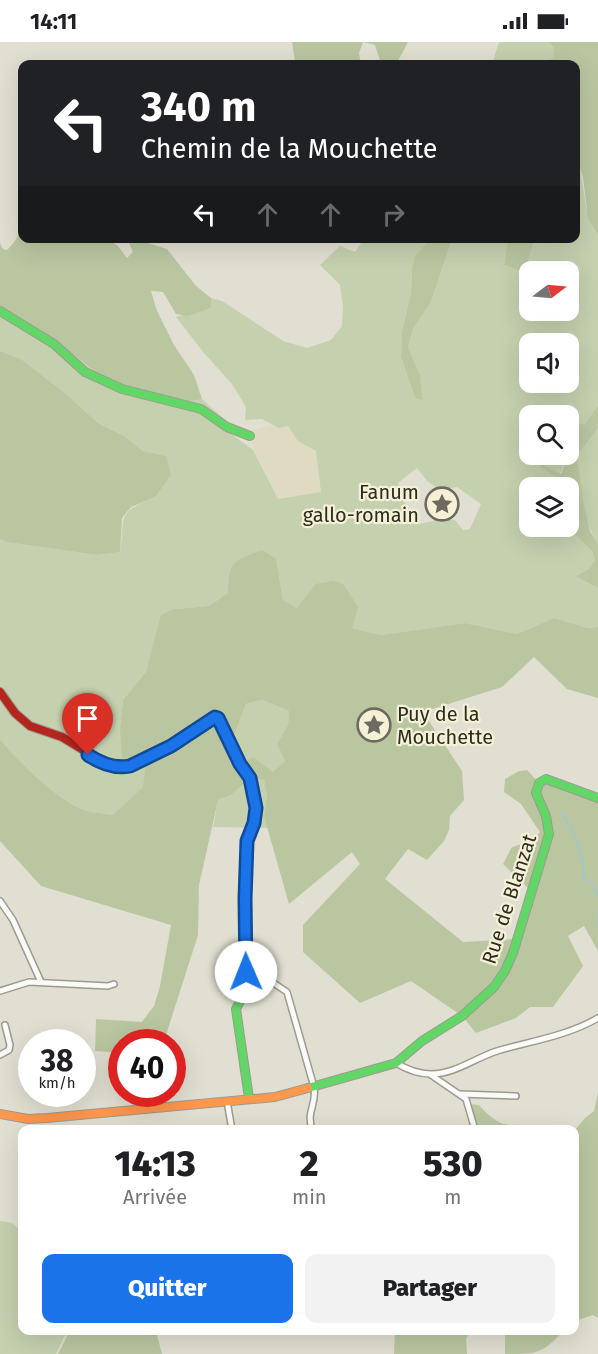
<!DOCTYPE html>
<html lang="fr">
<meta charset="utf-8">
<style>
:root{--surface:#fff;--page:#f2f2f2;--text:#202124;--muted:#757577;--accent:#1a73e8}
body{margin:0;font-family:"Fira Sans",sans-serif;background:var(--page);color:var(--text);height:100vh;display:flex;flex-direction:column;font-size:22px;white-space:nowrap}
*{box-sizing:border-box;margin:0}
p{font-size:20px;color:var(--muted)}
.icon{flex:none;width:33px;height:33px;fill:none;stroke:currentColor;stroke-width:2;stroke-linecap:round;stroke-linejoin:round}
.map{position:relative;flex:1;overflow:hidden}
.side{position:absolute;left:18px;top:1083px;width:561px;height:210px;display:flex;flex-direction:column;background:var(--surface);border-radius:12px;box-shadow:0 6px 24px #0002}
.side>*{flex:none}
.top-card{position:absolute;left:18px;top:18px;width:562px;height:183px;border-radius:12px;box-shadow:0 6px 24px #0002;background:#202124;color:#fff;overflow:hidden}
.needle{width:39px;rotate:74deg}
.controls{position:absolute;left:519px;top:219px;display:grid;gap:12px}
.controls a{display:grid;place-items:center;width:60px;height:60px;border-radius:12px;background:var(--surface);box-shadow:0 6px 24px #0002;font-size:30px}
.speed{position:absolute;left:18px;top:987px;display:flex;gap:12px;font-size:30px;font-weight:700;text-align:center}
.speed>*{display:grid;place-content:center;width:78px;height:78px;border-radius:50%;background:var(--surface);box-shadow:0 6px 24px #0002;line-height:1}
.speed small{font-size:15px;font-weight:400}
.speed .limit{border:9px solid #d22;background:#fff;color:#111}
.pin{position:absolute;display:grid;place-items:center;width:51px;height:51px;color:#fff;margin:-62px -26px;border-radius:50% 50% 50% 0;rotate:-45deg;box-shadow:0 0 6px #0007}
.pin .icon{rotate:45deg}
.me{position:absolute;width:66px;margin:-33px;rotate:359deg;stroke-linejoin:round;filter:drop-shadow(0 0 4px #0008)}
.turn{display:flex;align-items:center;gap:21px;height:126px;padding:0 24px;font-size:27px}
.turn .icon{width:78px;height:78px;stroke-width:2.5}
.turn b{display:block;font-size:42px;line-height:51px}
.lanes{display:flex;align-items:center;height:57px;padding:0 24px;background:#0003;justify-content:center;gap:30px;direction:ltr}
.lanes .off{opacity:.35}
.eta{display:flex;justify-content:space-evenly;align-items:center;height:102px;text-align:center}
.eta b{font-size:36px;font-weight:800;line-height:42px}
.button{display:flex;gap:12px;margin-top:auto;padding:12px 24px}
.button a{flex:1;height:69px;border-radius:12px;background:var(--accent);color:#fff;font-size:24px;font-weight:800;line-height:69px;text-align:center}
.button a+a{background:var(--page);color:var(--text)}
.status{display:flex;justify-content:space-between;align-items:center;height:42px;padding:0 30px;background:var(--surface);direction:ltr}
.status svg{height:16px;fill:currentColor}
.map>svg:first-child{display:block}
</style>
<div class="status"><b>14:11</b><svg viewBox="0 0 49 12"><path d="M0 12V9h3v3zM5 12V6h3v6zM10 12V3h3v9zM15 12V0h3v12zM26 1h20v11H26zM47 4h2v5h-2z"/></svg></div>
<div class="map">
<svg width="598" height="1312" viewBox="0 0 598 1312">
<rect width="100%" height="100%" fill="#e1dfd1"/>
<path fill="#dfdbc3" d="M 273,383 L 279,386 L 288,384 L 298,399 L 316,409 L 321,450 L 278,457 L 255,412 L 249,389 Z"/>
<g fill="#c4d0ae" fill-rule="evenodd">
<path d="M 499,0 L 549,0 L 554,4 L 553,16 L 534,22 L 492,22 Z"/>
<path d="M 577,114 C 585,141 582,170 598,194 L 598,363 L 585,384 L 569,378 L 568,374 L 530,374 L 530,412 L 568,412 L 569,388 L 573,391 L 571,406 L 560,432 L 537,419 L 567,445 L 530,446 L 530,484 L 567,485 L 592,509 L 595,518 L 589,527 L 575,534 L 598,546 L 598,585 L 588,586 L 554,576 L 517,592 L 465,581 L 381,593 L 352,586 L 297,566 L 283,558 L 276,516 L 262,508 C 234,520 228,518 228,551 L 209,564 L 174,567 L 153,605 L 146,630 L 123,658 L 120,686 L 146,716 L 144,745 L 113,773 C 103,771 90,771 81,767 C 55,755 18,720 0,697 L 0,497 L 6,500 L 97,513 L 120,510 C 126,472 115,472 155,455 L 166,414 L 143,409 L 124,394 L 98,381 L 65,351 L 21,317 L 0,309 L 0,266 L 53,297 L 92,327 L 188,360 L 202,357 L 224,377 L 230,391 L 253,408 L 278,457 L 321,450 L 316,409 L 298,399 L 288,384 L 279,386 L 262,377 L 245,378 L 246,365 L 232,342 L 204,311 L 176,275 L 211,266 L 211,256 L 222,259 L 283,299 L 307,306 L 331,298 L 342,284 L 343,264 L 340,243 L 320,223 L 340,204 L 355,210 L 364,197 L 430,197 L 412,226 L 411,251 L 402,289 L 401,315 L 415,356 L 420,333 L 408,305 L 413,287 L 431,260 L 452,197 L 508,197 L 504,223 L 525,228 L 535,197 L 576,196 ZM 530,230 L 568,230 L 568,268 L 530,268 ZM 530,302 L 568,302 L 568,340 L 530,340 ZM 417,426 L 427,439 L 440,448 L 457,445 L 481,462 L 470,487 L 463,488 L 455,478 L 445,478 L 442,470 L 432,465 L 434,479 L 419,482 L 401,455 L 405,453 L 398,441 Z"/>
<path d="M 598,386 L 598,502 C 582,477 580,443 577,414 Z"/>
<path d="M 262,658 L 289,669 L 288,683 L 277,702 L 285,719 L 273,731 L 240,722 L 231,702 L 246,662 Z"/>
<path d="M 250,736 L 264,738 L 267,754 L 264,774 L 269,786 L 213,785 L 218,758 L 231,753 Z"/>
<path d="M 0,1179 L 12,1181 L 22,1190 L 22,1288 L 67,1289 L 56,1312 L 0,1312 Z"/>
</g>
<g fill="#bac6a0" fill-rule="evenodd">
<path d="M 292,0 L 408,0 L 397,21 L 381,22 L 375,3 L 363,0 L 359,11 L 361,22 L 298,22 L 295,20 Z"/>
<path d="M 549,0 L 598,0 L 598,194 L 588,176 L 583,135 L 576,114 L 576,22 L 534,22 L 553,16 L 554,5 Z"/>
<path d="M 20,165 L 22,165 L 22,196 L 75,196 L 85,199 L 105,197 L 117,203 L 127,216 L 133,210 L 127,197 L 135,197 L 167,207 L 196,244 L 211,256 L 211,266 L 187,274 L 176,272 L 163,250 L 151,249 L 157,269 L 174,303 L 194,333 L 202,357 L 188,360 L 126,345 L 92,327 L 53,297 L 0,266 L 0,201 L 3,207 L 7,208 C 21,195 22,183 20,165 Z"/>
<path d="M 430,197 L 452,197 L 431,260 L 413,287 L 408,305 L 420,333 L 422,358 L 415,356 L 401,315 L 402,289 L 411,251 L 412,226 L 415,215 Z"/>
<path d="M 508,197 L 535,197 L 525,228 L 522,229 L 504,223 Z"/>
<path d="M 0,309 L 21,317 L 65,351 L 98,381 L 124,394 L 143,409 L 166,414 L 171,433 L 155,455 L 131,465 L 122,476 L 120,510 L 97,513 L 6,500 L 0,497 Z"/>
<path d="M 598,363 L 598,386 L 577,414 L 583,458 L 590,489 L 598,502 L 598,546 L 575,534 L 589,527 L 595,518 L 592,509 L 567,485 L 568,484 L 568,446 L 534,418 L 561,432 L 571,406 L 573,391 L 569,388 L 569,378 L 585,383 Z"/>
<path d="M 262,508 L 276,516 L 283,558 L 297,566 L 316,542 L 333,539 L 343,542 L 358,565 L 352,586 L 381,593 L 465,581 L 517,592 L 554,576 L 588,586 L 598,585 L 598,656 L 567,647 L 534,615 L 502,645 L 423,670 L 462,729 L 464,758 L 450,774 L 449,788 L 444,799 L 427,818 L 408,807 L 385,837 L 463,900 L 517,897 L 531,849 L 503,822 L 512,805 L 532,799 L 540,790 L 521,762 L 504,750 L 505,737 L 519,729 L 527,728 L 539,741 L 546,737 L 598,756 L 598,909 L 584,884 L 568,894 L 583,924 L 553,965 L 530,965 L 516,976 L 476,991 L 462,974 L 411,939 L 360,961 L 303,910 L 303,883 L 360,822 L 352,810 L 289,862 L 264,774 L 267,754 L 264,738 L 250,736 L 231,753 L 218,758 L 199,843 L 198,893 L 166,993 L 159,1000 L 122,1000 L 121,1011 L 95,1009 L 96,977 L 142,980 L 154,964 L 160,944 L 171,883 L 41,844 L 0,799 L 0,697 C 18,720 55,755 81,767 C 90,771 103,771 113,773 L 143,745 L 146,717 L 123,726 L 120,686 L 123,658 L 146,630 L 161,573 L 174,567 L 209,564 L 228,551 C 228,518 234,519 262,508 ZM 262,658 L 289,669 L 288,683 L 277,702 L 285,719 L 273,730 L 253,715 L 240,722 L 231,702 L 246,662 Z"/>
<path d="M 598,1050 L 598,1276 L 593,1273 L 575,1279 L 575,1088 L 585,1076 L 594,1069 Z"/>
<path d="M 468,1062 L 479,1063 C 487,1072 497,1082 509,1083 C 520,1083 518,1081 528,1087 L 475,1087 Z"/>
<path d="M 70,1288 L 156,1289 L 162,1312 L 58,1312 Z"/>
<path d="M 395,1289 L 470,1289 L 466,1297 L 467,1312 L 394,1312 Z"/>
<path d="M 505,1289 L 505,1288 L 563,1289 C 542,1312 538,1312 505,1312 Z"/>
</g>
<g fill="none" stroke-linecap="round" stroke-linejoin="round">
<g stroke="#9ec4dd" stroke-width="1.5">
<path d="M 560,771 C 574,782 584,819 584,836 L 593,843 L 598,854"/>
<path d="M 598,870 L 598,884"/>
</g>
<g stroke="#9d9b90" stroke-width="8">
<g id="street">
<path d="M 0,859 L 13,878 L 41,940"/>
<path d="M 272,940 L 287,950 L 314,1045 C 317,1064 306,1067 312,1088"/>
<path d="M 0,949 L 29,940 L 108,944 L 114,942"/>
<path d="M 0,1013 L 9,1008 L 10,1003 L 5,983"/>
<path d="M 396,1021 C 406,1027 420,1032 431,1032 C 455,1032 475,1016 497,1009 C 531,999 567,994 598,976"/>
<path d="M 431,1033 L 466,1057 L 475,1088"/>
<path d="M 460,1052 L 516,1054"/>
<path d="M 227,1059 L 232,1088"/>
</g>
</g>
<g stroke="#9d9b90" stroke-width="10">
<g id="fast">
<path d="M 0,269 L 54,302 L 85,330 L 122,347 L 201,367 L 227,385 L 250,394"/>
<path d="M 228,696 L 240,722 L 250,736 L 257,766 L 247,799 L 245,857 L 247,946 L 236,967 L 249,1056"/>
<path d="M 308,1046 L 396,1021 L 422,999 L 462,974 L 494,945 L 505,929 L 513,911 L 549,792 L 546,774 L 536,751 L 539,741 L 546,737 L 598,756"/>
</g>
</g>
<g stroke="#9d9b90" stroke-width="10">
<path id="slow" d="M 0,1072 L 28,1077 L 47,1076 L 275,1055 L 308,1046"/>
</g>
<g stroke="#9d9b90" stroke-width="10">
<path id="jam" d="M 0,650 L 15,671 L 30,684 L 62,695 L 108,723 L 121,724 L 149,716 L 215,675 L 222,681 L 228,696"/>
</g>
<use href="#street" stroke="#fafaf8" stroke-width="5"/>
<use href="#fast" stroke="#63d668" stroke-width="8"/>
<use href="#slow" stroke="#ff974d" stroke-width="8"/>
<use href="#jam" stroke="#b3261e" stroke-width="8"/>
</g>
<g fill="none" stroke-linecap="round" stroke-linejoin="round">
<g stroke="#114b97" stroke-width="15">
<path id="route" d="M 88,713 C 100,721 115,727 130,724 L 171,704 L 215,675 L 218,676 L 240,722 L 250,736 L 256,766 L 254,781 L 247,799 L 245,857 L 246,930"/>
</g>
<use href="#route" stroke="#1a73e8" stroke-width="10"/>
</g>
<defs>
<g id="sight-ring" transform="scale(1.725)"><circle r="9.5" fill="#f5f1d7" stroke="#6d6b5f" stroke-width="1.5"/><path d="M0-6L1.8-2.2L6-1.7L2.9 1.2L3.7 5.4L0 3.3L-3.7 5.4L-2.9 1.2L-6-1.7L-1.8-2.2Z" fill="#6d6b5f"/></g>
</defs>
<g fill-rule="evenodd">
<use href="#sight-ring" x="442" y="462"/>
<use href="#sight-ring" x="374" y="683"/>
</g>
<g text-anchor="middle" dominant-baseline="central" stroke-width="4.5" stroke-linejoin="round" paint-order="stroke">
<g font-size="20" fill="#2e2c22" stroke="#f5f1d7" text-anchor="end">
<text x="419" y="450">Fanum<tspan x="419" dy="23">gallo-romain</tspan></text>
<text x="397" y="672" text-anchor="start">Puy de la<tspan x="397" dy="23">Mouchette</tspan></text>
</g>
<g font-size="20" fill="#2e2c22" stroke="#f5f1d7">
<text transform="translate(509 857) rotate(-72)">Rue de Blanzat</text>
</g>
</g>
</svg>
<div class="controls">
<a><svg class="needle" viewBox="-14 -14 28 28"><path d="M0-13l5 13h-10z" fill="#e53935"/><path d="M0 13l5-13h-10z" fill="#757577"/></svg></a>
<a><svg class="icon" aria-label="sound" viewBox="0 0 24 24"><path d="M4 9h4l5-4v14l-5-4H4zM17 9q2 3 0 6"/></svg></a>
<a><svg class="icon" aria-label="search" viewBox="0 0 24 24"><circle cx="10" cy="10" r="6"/><path d="M15 15l6 6"/></svg></a>
<a><svg class="icon" aria-label="layers" viewBox="0 0 24 24"><path d="M12 4l9 5-9 5-9-5zM3 14l9 5 9-5"/></svg></a>
</div>
<div class="speed"><div>38<small>km/h</small></div><div class="limit">40</div></div>
<div class="pin" style="left:88px;top:713px;background:#d93025"><svg class="icon" aria-label="arrive" viewBox="0 0 24 24"><path d="M6 21V4h12l-3 4 3 4H6"/></svg></div>
<svg class="me" style="left:246px;top:930px" viewBox="-20 -20 40 40"><circle r="19" fill="#fff"/><path d="M0-13L10 11 0 6-10 11z" fill="#1a73e8"/></svg>
<div class="top-card">
<div class="turn"><svg class="icon" aria-label="left" viewBox="0 0 24 24"><path d="M17 20v-9H6M10 6l-5 5 5 5"/></svg><div><b>340 m</b>Chemin de la Mouchette</div></div>
<div class="lanes"><svg class="icon" aria-label="left" viewBox="0 0 24 24"><path d="M17 20v-9H6M10 6l-5 5 5 5"/></svg><svg class="icon off" aria-label="ahead" viewBox="0 0 24 24"><path d="M12 20V5M6 11l6-6 6 6"/></svg><svg class="icon off" aria-label="ahead" viewBox="0 0 24 24"><path d="M12 20V5M6 11l6-6 6 6"/></svg><svg class="icon off" aria-label="right" viewBox="0 0 24 24"><path d="M7 20v-9h11M14 6l5 5-5 5"/></svg></div>
</div>
<section class="side">
<div class="eta">
<div><b>14:13</b><p>Arrivée</p></div>
<div><b>2</b><p>min</p></div>
<div><b>530</b><p>m</p></div>
</div>
<div class="button"><a>Quitter</a><a>Partager</a></div>
</section>
</div>
